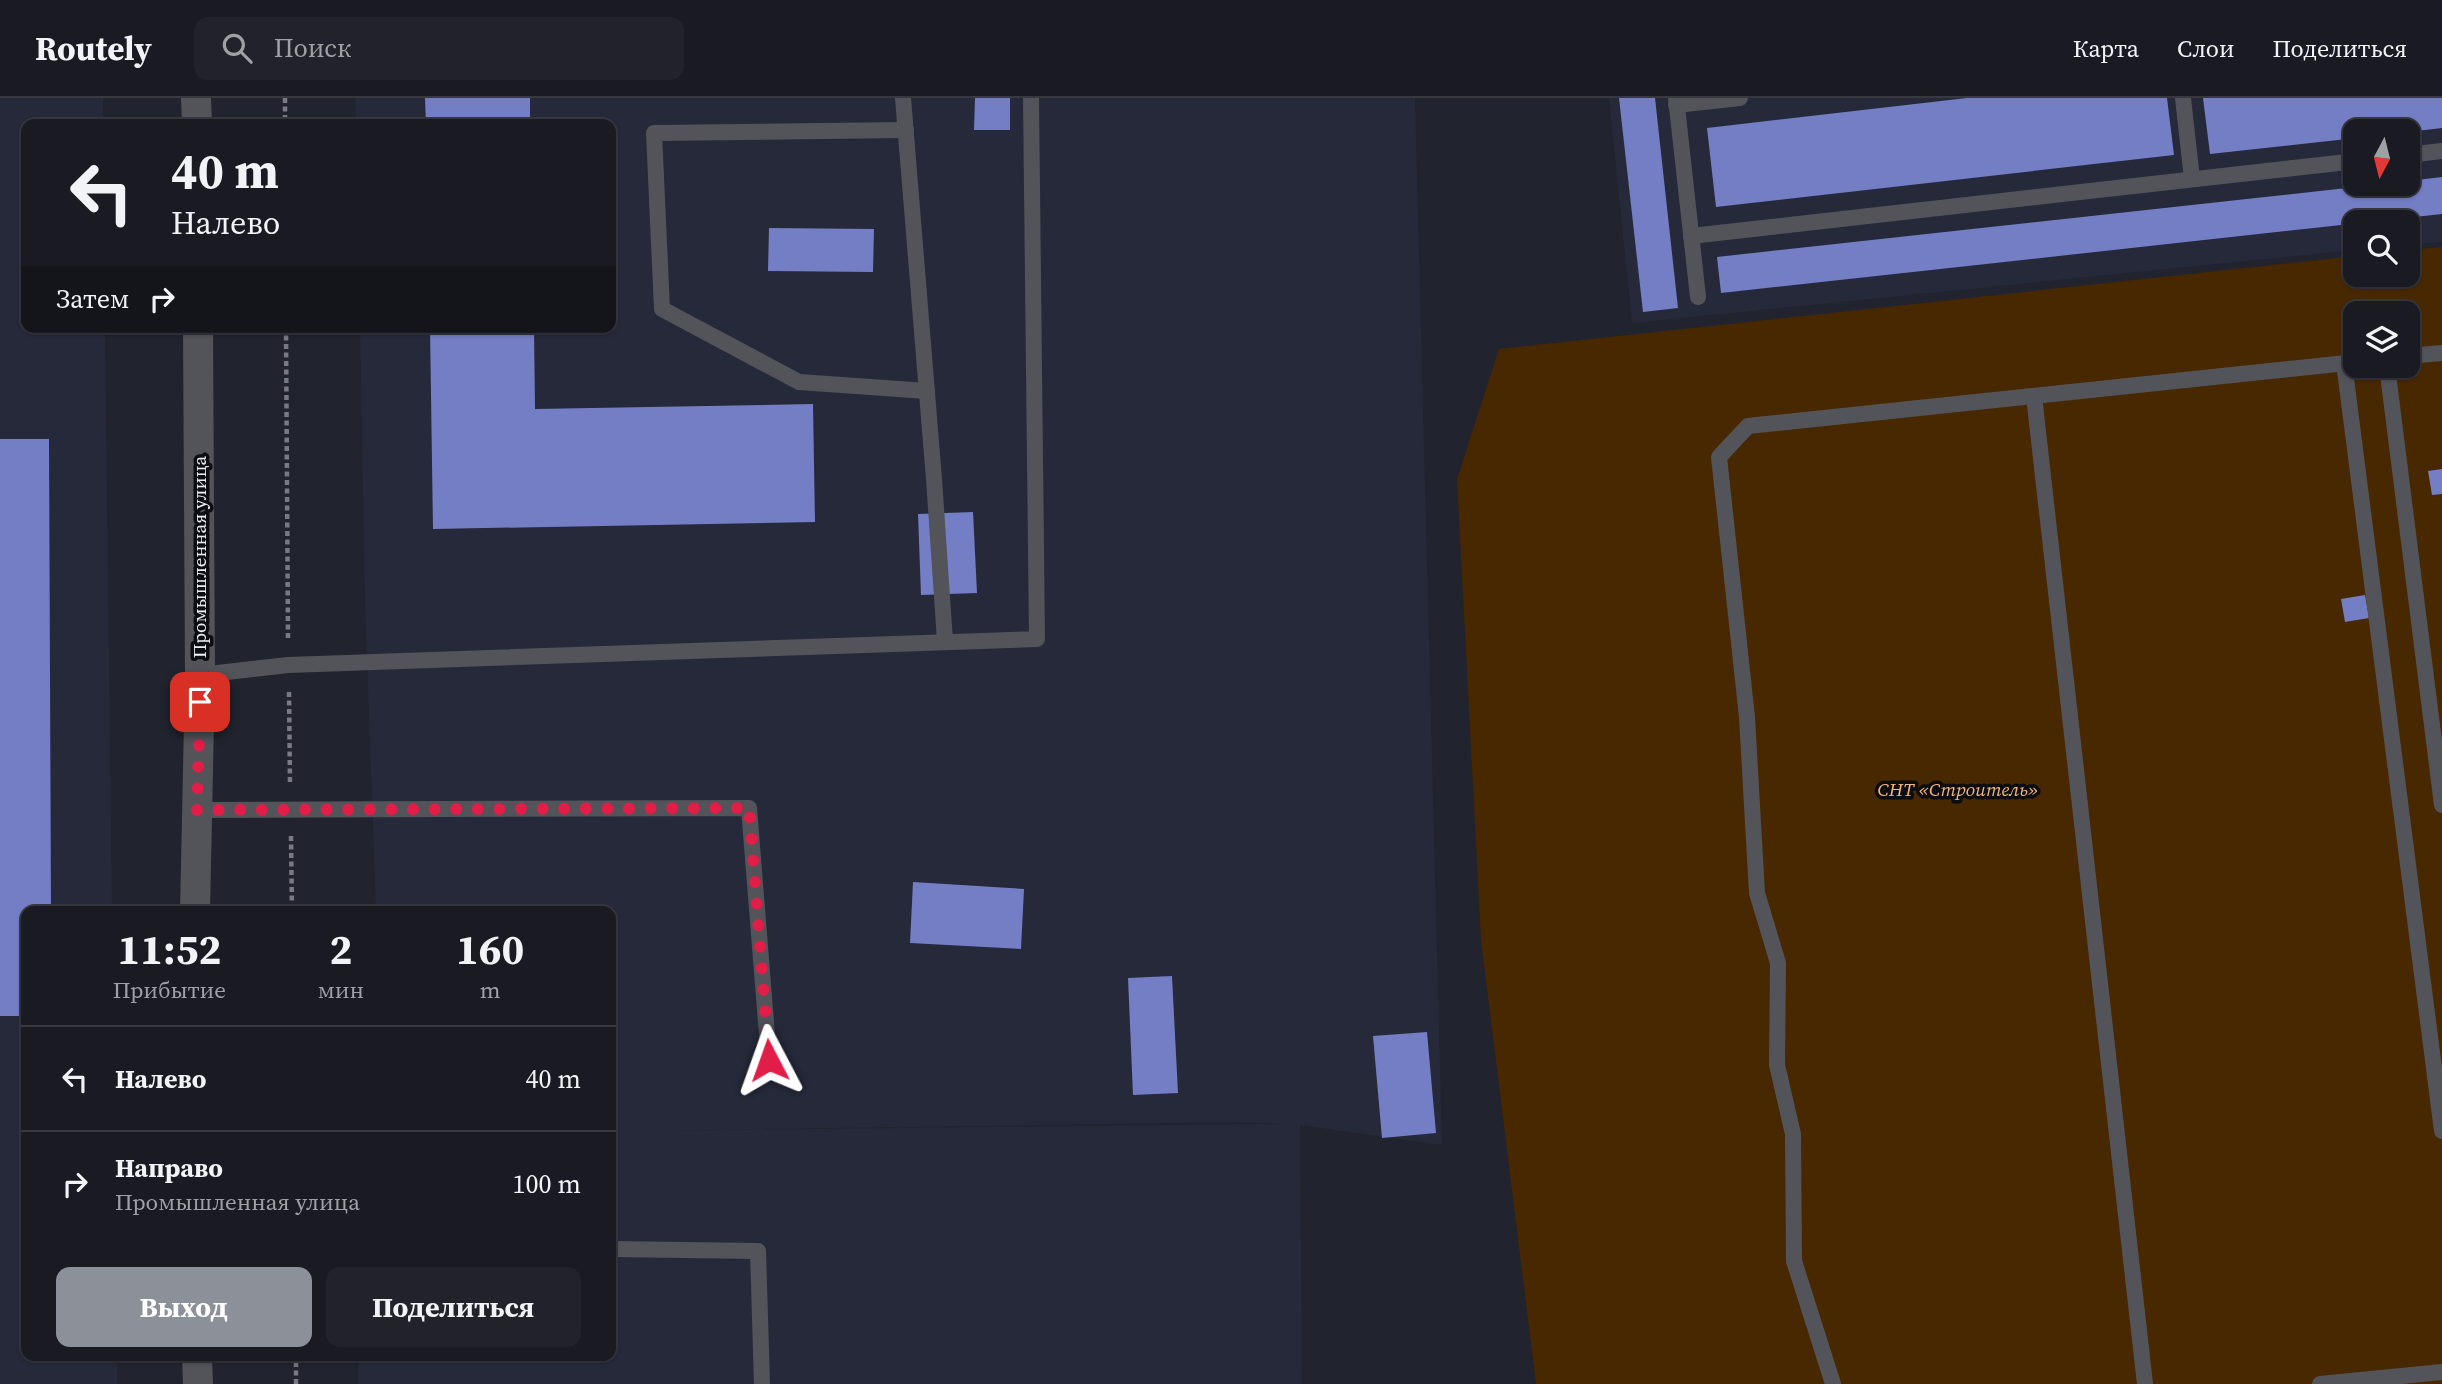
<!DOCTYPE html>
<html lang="ru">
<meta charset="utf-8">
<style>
:root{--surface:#191a22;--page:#22232a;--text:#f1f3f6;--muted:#9fa1a5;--line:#373840;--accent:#8c9099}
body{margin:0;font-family:"Source Serif 4",serif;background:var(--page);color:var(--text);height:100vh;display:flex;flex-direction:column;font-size:26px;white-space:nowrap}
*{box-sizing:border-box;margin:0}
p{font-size:23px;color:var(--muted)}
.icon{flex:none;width:38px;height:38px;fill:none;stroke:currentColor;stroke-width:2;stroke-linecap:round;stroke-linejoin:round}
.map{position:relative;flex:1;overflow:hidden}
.panel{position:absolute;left:21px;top:808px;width:595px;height:455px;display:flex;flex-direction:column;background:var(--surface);border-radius:14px;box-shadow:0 2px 5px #0004,0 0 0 2px var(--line)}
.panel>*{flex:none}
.top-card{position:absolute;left:21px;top:21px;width:595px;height:214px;border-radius:14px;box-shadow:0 2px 5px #0004,0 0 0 2px var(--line);background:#191a22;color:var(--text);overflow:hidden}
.needle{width:46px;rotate:187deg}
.buttons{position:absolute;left:2343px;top:21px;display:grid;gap:14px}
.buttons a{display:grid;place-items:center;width:77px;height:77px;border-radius:14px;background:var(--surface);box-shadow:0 2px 5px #0004,0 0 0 2px var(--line);font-size:35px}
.pin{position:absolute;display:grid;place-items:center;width:60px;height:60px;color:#fff;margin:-30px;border-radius:14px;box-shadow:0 4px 10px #0006}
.me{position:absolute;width:77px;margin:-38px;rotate:356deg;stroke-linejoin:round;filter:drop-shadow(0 0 5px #0008)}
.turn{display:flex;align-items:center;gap:24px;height:147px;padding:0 35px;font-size:32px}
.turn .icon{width:91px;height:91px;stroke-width:2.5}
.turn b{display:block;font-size:49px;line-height:60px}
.then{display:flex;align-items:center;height:66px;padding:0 35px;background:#0003;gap:14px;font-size:26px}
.eta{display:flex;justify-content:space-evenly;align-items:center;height:119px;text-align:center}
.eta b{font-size:42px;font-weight:700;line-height:49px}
.button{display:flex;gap:14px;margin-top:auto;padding:14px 35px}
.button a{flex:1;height:80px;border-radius:14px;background:var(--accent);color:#fff;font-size:28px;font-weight:700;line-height:80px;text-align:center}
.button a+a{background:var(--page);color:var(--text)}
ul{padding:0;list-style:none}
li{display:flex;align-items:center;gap:21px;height:105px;padding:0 35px;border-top:2px solid var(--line)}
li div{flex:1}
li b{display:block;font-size:26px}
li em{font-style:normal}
header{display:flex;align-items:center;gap:42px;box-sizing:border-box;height:98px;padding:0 35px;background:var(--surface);border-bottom:2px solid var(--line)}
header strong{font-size:33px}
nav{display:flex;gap:38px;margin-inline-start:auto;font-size:24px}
.search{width:490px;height:63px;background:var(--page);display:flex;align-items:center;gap:18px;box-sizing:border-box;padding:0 24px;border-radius:14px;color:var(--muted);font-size:26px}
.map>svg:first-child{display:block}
</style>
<header>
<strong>Routely</strong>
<div class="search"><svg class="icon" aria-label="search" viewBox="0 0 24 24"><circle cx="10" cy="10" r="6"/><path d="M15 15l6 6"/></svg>Поиск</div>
<nav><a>Карта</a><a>Слои</a><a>Поделиться</a></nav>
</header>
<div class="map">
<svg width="2442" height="1286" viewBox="0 0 2442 1286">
<rect width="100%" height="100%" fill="#21232e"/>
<g fill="#26293a" fill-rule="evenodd">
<path d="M 0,0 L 103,0 L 103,26 L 26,26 L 26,229 L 105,229 L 112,814 L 26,814 L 26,1258 L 117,1258 L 117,1286 L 0,1286 Z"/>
<path d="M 355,0 L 1415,0 L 1442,1047 L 1300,1027 L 1302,1286 L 358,1286 L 358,1258 L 611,1258 L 611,814 L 376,814 L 365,504 L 360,229 L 611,229 L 611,26 L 356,26 ZM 1239,1024 L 1283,1026 L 630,1033 Z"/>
<path d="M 1609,0 L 2442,0 L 2442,144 L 2408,147 L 2408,124 L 2356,124 L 2355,152 L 1632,225 ZM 2356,33 L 2408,33 L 2408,86 L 2356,86 Z"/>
</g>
<path fill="#482801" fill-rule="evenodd" d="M 2442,149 L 2442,1286 L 1536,1286 L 1481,842 L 1457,381 L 1499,251 L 2355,158 L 2356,177 L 2408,177 L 2408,152 ZM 2356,215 L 2408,215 L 2408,268 L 2356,268 Z"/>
<g fill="#747ec5">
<path d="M 425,0 L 530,0 L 530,26 L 426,26 Z"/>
<path d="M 975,0 L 1010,0 L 1010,32 L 974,32 Z"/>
<path d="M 1619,0 L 1655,0 L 1678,210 L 1643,214 Z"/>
<path d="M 1967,0 L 2167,0 L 2174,57 L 1716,109 L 1707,30 Z"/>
<path d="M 2203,0 L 2442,0 L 2442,30 L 2408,34 L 2356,33 L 2356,40 L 2210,56 Z"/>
<path d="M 2442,79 L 2442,116 L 1721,195 L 1717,159 L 2383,86 L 2408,86 L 2408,83 Z"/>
<path d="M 769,130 L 874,131 L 873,174 L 768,173 Z"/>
<path d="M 430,229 L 534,229 L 535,311 L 813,306 L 815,424 L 433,431 Z"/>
<path d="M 0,341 L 49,341 L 51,814 L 26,814 L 26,918 L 0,918 Z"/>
<path d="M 2442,371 L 2442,396 L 2432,397 L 2428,373 Z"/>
<path d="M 973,414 L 977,495 L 921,497 L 918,416 Z"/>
<path d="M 2365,497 L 2369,520 L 2345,524 L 2341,501 Z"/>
<path d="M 913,784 L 1024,791 L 1021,851 L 910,845 Z"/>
<path d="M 1172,878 L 1178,995 L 1133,997 L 1128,880 Z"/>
<path d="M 1427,934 L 1436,1035 L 1382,1040 L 1373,938 Z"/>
</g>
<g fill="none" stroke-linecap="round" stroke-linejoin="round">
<g stroke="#787983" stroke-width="4.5" stroke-dasharray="5 3.5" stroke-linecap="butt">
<path d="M 285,0 L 285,26"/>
<path d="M 286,229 L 288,540"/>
<path d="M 289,594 L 290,687"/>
<path d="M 291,738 L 292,814"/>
<path d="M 296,1286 L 296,1258"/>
</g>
<g stroke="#53545a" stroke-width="16">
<path d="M 903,0 L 934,381 L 945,543"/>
<path d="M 1676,0 L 1698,199"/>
<path d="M 2183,0 L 2192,81"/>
<path d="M 1676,7 L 1740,0"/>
<path d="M 906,32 L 654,35 L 662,211 L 799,284 L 927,293"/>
<path d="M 2408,57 L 2442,53"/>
<path d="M 1691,138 L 2356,63"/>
<path d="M 2408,258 L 2442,255"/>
<path d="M 2344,265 L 2442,1033"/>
<path d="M 2387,268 L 2442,707"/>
<path d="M 2034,298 L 2145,1286"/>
<path d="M 200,577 L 288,567 L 1037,541 L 1031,0"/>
<path d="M 197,712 L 749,710 L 769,962"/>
<path d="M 611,1151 L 758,1153 L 762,1286"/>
<path d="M 1833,1286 L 1794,1163 L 1793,1036 L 1777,967 L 1778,865 L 1757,795 L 1747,619 L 1719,359 L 1748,328 L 2356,264"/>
<path d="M 2320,1286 L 2442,1274"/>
</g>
<g stroke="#53545a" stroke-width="30">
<path d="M 196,0 L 197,26"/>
<path d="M 195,814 L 200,577 L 198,229"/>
<path d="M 197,1258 L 198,1286"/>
</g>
</g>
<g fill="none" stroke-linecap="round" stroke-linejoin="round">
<path stroke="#e11d48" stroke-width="12" stroke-dasharray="0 21.6" d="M 200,604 L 197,712 L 749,710 L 769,962"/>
</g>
<g text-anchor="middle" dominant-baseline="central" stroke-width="7" stroke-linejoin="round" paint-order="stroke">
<g font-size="19" fill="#ecedf5" stroke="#0c0d12">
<text transform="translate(199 459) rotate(-90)">Промышленная улица</text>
</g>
<g font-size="19" font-style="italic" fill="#f5b574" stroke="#0c0d12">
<text x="1958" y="691">СНТ «Строитель»</text>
</g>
</g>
</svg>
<div class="buttons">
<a><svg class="needle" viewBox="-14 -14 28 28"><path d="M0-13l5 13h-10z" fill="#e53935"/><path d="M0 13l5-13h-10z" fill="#9fa1a5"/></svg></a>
<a><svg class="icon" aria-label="search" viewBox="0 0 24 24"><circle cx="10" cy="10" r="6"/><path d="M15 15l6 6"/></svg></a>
<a><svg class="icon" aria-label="layers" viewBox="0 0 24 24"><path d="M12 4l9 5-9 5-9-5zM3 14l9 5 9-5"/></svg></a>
</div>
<div class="pin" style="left:200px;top:604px;background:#d93025"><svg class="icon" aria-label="arrive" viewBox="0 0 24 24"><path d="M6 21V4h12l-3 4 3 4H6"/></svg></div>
<svg class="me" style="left:769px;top:962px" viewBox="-20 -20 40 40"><path d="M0-17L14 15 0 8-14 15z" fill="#e11d48" stroke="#fff" stroke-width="4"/></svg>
<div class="top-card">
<div class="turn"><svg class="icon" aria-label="left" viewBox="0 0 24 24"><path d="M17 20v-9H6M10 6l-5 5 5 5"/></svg><div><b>40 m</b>Налево</div></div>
<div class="then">Затем<svg class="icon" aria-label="right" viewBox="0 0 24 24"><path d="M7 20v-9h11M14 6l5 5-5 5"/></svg></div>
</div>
<section class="panel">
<div class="eta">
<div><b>11:52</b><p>Прибытие</p></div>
<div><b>2</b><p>мин</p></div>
<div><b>160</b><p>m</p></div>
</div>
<ul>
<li><svg class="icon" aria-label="left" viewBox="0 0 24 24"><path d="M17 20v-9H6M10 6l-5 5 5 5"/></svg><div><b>Налево</b></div><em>40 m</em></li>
<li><svg class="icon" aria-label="right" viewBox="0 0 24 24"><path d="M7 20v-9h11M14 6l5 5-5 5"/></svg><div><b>Направо</b><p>Промышленная улица</p></div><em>100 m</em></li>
</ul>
<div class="button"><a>Выход</a><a>Поделиться</a></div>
</section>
</div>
